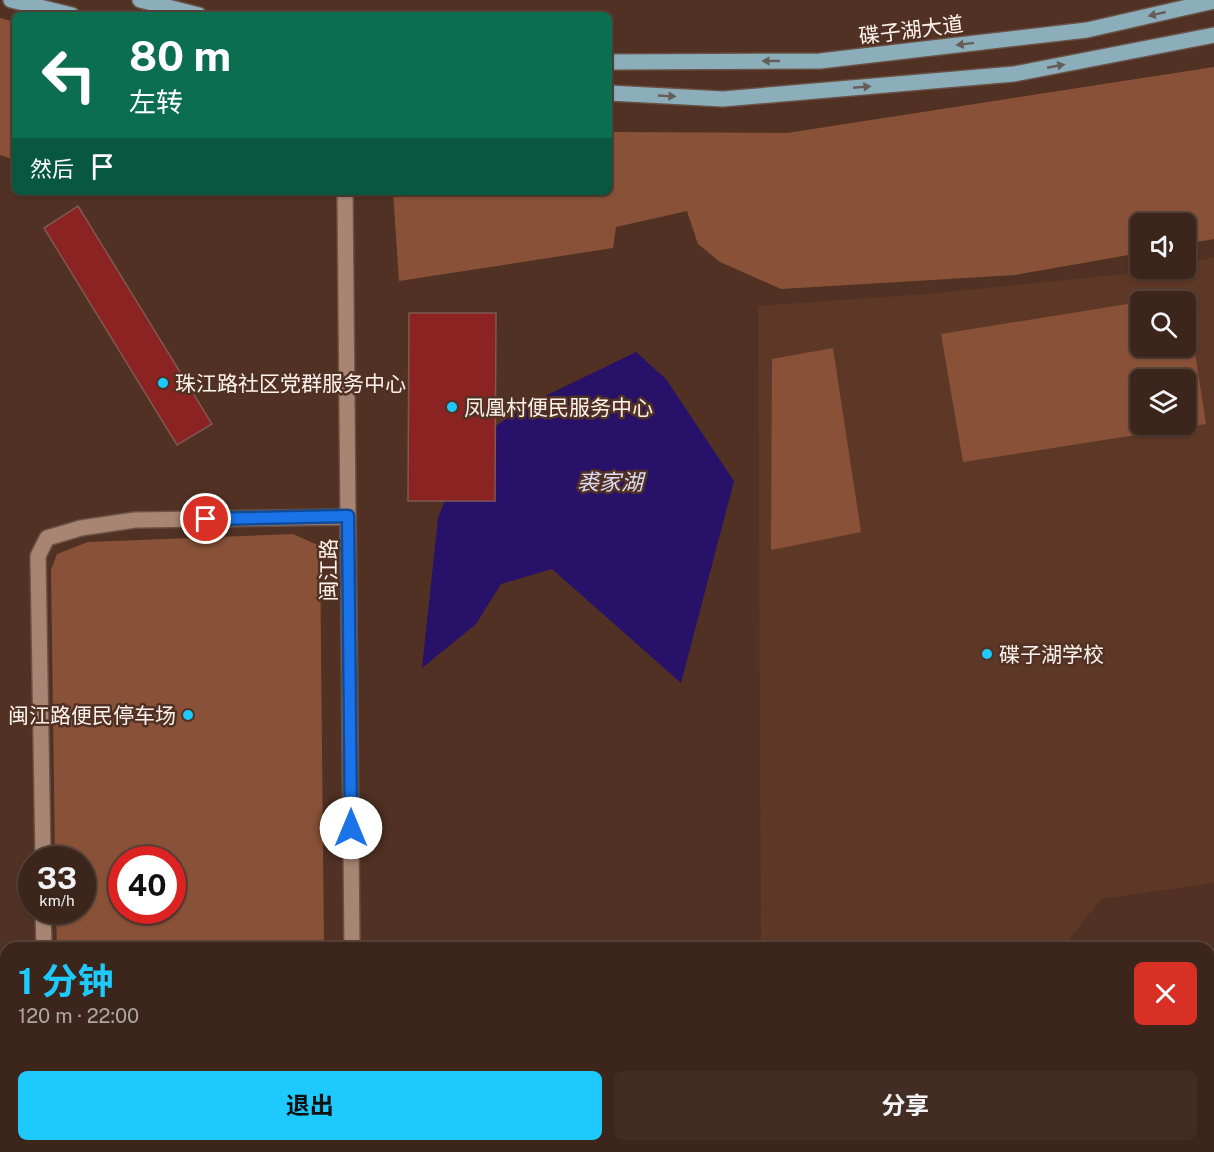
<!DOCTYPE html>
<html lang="zh">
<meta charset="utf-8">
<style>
:root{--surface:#3c251a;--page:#432d23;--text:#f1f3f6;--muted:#aca5a2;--line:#554239;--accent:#1ec9fd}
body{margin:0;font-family:"Public Sans","Noto Sans SC",sans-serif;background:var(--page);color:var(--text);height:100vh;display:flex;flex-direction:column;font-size:22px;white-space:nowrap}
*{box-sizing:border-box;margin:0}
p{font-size:20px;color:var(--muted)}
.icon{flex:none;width:33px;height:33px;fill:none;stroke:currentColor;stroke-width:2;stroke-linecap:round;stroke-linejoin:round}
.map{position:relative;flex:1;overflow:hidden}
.sheet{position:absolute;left:0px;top:942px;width:1215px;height:210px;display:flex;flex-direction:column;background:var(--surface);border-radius:18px 18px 0 0;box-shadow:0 2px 4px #0004,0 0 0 2px var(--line)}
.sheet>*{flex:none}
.guide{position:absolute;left:12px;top:12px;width:600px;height:183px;border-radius:9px;box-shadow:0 2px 4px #0004,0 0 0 2px var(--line);background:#0b6e4f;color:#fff;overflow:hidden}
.controls{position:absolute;left:1130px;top:213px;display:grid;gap:12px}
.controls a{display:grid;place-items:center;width:66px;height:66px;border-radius:9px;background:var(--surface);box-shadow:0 2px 4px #0004,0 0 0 2px var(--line);font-size:30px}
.speed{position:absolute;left:18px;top:846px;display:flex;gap:12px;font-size:30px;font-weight:700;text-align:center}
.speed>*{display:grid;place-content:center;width:78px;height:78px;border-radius:50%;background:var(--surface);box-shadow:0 2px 4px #0004,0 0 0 2px var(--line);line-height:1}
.speed small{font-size:15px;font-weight:400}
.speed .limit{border:9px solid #d22;background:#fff;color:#111}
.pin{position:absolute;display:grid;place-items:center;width:51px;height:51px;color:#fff;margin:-26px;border:3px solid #fff;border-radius:50%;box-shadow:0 2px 6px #0007}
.me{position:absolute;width:66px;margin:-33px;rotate:0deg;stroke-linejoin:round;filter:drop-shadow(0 0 4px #0008)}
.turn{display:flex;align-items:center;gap:21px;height:126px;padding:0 18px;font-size:27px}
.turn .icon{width:78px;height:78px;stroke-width:2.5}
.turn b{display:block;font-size:42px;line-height:51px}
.then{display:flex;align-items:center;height:57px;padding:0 18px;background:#0003;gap:12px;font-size:22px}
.round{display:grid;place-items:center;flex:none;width:63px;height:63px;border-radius:9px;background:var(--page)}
.headline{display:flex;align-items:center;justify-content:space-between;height:102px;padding:0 18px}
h1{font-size:36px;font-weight:700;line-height:45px;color:var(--accent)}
.button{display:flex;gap:12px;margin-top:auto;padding:12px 18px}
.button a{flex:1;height:69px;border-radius:9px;background:var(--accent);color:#111;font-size:24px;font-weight:700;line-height:69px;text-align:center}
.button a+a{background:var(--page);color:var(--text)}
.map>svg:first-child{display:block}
</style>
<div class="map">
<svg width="1214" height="1152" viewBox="0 0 1214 1152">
<rect width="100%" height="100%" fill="#503123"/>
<g fill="#5e3826" fill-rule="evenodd">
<path d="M 1214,257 L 1214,883 L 1101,899 L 1068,941 L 761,944 L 758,306 L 926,294 L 1153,271 L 1164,269 L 1185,268 L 1185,264 ZM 1140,302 L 1185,302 L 1185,346 L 1140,346 ZM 1140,380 L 1185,380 L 1185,424 L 1140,424 Z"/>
<path d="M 1209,1073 L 1214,1073 L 1214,1152 L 1102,1152 L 1102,1146 L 1209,1146 Z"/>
<path d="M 375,1146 L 862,1146 L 863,1152 L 375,1152 Z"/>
</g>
<g fill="#895238" fill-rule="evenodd">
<path d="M 0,18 L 15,22 L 15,160 L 0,155 Z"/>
<path d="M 1214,67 L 1214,239 L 1185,244 L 1185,224 L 1140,224 L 1140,253 L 1015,275 L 781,289 L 720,262 L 698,244 L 687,211 L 616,227 L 613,248 L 399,281 L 393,192 L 609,192 L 609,132 L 787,133 Z"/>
<path d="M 1186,295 L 1206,424 L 963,462 L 941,334 L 1140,302 L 1140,346 L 1185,346 L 1185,302 L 1143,301 ZM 1140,380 L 1185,380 L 1185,424 L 1140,424 Z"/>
<path d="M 833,348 L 861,532 L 771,550 L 772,359 Z"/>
<path d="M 293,534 L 320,546 L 324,948 L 57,948 L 56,911 L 82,910 L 82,860 L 55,859 L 51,570 L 57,554 L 88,542 ZM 122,860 L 172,860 L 172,910 L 122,910 Z"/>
</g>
<path fill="#281169" d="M 636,352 L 666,379 L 734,481 L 681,683 L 552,569 L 501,584 L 476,624 L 422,668 L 438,518 L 458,467 L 488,431 L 533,402 Z"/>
<g fill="#8a2322" stroke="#7f5854" stroke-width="1.5">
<path d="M 78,206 L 212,424 L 177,445 L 44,228 Z"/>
<path d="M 409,313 L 496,313 L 495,501 L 408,501 Z"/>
<path d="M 6,1144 L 6,1146 L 56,1146 L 58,1152 L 6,1152 L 3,1146 Z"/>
<path d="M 518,1146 L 672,1146 L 672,1152 L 522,1152 Z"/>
</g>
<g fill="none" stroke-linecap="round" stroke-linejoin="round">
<g stroke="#695145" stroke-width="18">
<g id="minor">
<path d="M 345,192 L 352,948"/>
<path d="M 43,860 L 38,556 L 47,538 L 81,528 L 135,520 L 348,517"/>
<path d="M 43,910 L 44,948"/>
<path d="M 353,1146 L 353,1152"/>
<path d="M 887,1146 L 887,1152"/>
</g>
</g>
<g stroke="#695145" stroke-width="18">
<g id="major">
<path d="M 11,0 L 72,15"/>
<path d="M 140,0 L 199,15"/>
<path d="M 609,62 L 820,61 L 1087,30 L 1214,1"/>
<path d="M 609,93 L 723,99 L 1014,74 L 1214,35"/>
<path d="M 1209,982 L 1214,982"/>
<path d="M 0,995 L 6,995"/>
<path d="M 1209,1035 L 1214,1035"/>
<path d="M 0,1049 L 6,1049"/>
</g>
</g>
<use href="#minor" stroke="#a88473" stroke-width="15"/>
<use href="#major" stroke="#8baeba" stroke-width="15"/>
</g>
<defs><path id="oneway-solid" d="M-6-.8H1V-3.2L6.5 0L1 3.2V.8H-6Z" transform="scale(1.5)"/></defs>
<g fill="#655d58">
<use href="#oneway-solid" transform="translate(1157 14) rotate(167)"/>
<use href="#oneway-solid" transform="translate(965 44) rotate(173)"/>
<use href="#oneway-solid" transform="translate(771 61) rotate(180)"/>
<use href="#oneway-solid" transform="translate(1056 66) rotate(-11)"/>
<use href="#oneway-solid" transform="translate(862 87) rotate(-5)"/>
<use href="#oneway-solid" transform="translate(667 96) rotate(3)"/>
</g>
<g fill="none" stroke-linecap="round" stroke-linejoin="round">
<g stroke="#114b97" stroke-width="15">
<path id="route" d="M 206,519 L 348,516 L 351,828"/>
</g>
<use href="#route" stroke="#1a73e8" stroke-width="10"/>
</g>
<g fill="#1ec9fd" stroke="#503123" stroke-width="2">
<circle cx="163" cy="383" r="6"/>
<circle cx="452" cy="407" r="6"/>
<circle cx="987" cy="654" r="6"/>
<circle cx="188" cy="715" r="6"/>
</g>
<g text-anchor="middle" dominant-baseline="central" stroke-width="5" stroke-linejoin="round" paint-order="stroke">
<g font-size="21" fill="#fef2ec" stroke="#503123">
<text transform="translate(911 30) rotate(-7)">碟子湖大道</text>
<text transform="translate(328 570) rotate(-90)">闽江路</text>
</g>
<g font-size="21" fill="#fef2ec" stroke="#503123" text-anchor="start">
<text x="175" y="383">珠江路社区党群服务中心</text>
<text x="464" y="407">凤凰村便民服务中心</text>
<text x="999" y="654">碟子湖学校</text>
<text x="176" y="715" text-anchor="end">闽江路便民停车场</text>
</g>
<g font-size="22" font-style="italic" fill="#dadaf3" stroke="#503123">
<text x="610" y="482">裘家湖</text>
</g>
</g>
</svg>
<div class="controls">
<a><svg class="icon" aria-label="sound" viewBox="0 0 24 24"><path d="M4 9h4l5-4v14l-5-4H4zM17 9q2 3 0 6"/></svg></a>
<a><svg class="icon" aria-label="search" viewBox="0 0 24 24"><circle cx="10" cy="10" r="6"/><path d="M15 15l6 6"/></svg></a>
<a><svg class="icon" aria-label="layers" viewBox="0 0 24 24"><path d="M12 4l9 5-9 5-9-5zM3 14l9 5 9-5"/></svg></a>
</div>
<div class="speed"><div>33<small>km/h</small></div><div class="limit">40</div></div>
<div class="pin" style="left:206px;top:519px;background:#d93025"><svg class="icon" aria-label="arrive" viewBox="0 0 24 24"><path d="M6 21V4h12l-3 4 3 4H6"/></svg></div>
<svg class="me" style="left:351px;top:828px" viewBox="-20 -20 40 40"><circle r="19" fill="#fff"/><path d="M0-13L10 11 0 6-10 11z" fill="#1a73e8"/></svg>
<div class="guide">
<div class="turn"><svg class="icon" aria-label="left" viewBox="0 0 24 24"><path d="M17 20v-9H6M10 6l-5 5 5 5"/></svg><div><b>80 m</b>左转</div></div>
<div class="then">然后<svg class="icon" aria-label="arrive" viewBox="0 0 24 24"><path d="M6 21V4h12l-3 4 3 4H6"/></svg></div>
</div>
<section class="sheet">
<div class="headline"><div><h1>1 分钟</h1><p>120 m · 22:00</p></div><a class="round" style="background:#d93025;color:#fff"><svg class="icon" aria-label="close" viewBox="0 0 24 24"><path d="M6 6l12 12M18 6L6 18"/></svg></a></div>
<div class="button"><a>退出</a><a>分享</a></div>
</section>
</div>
